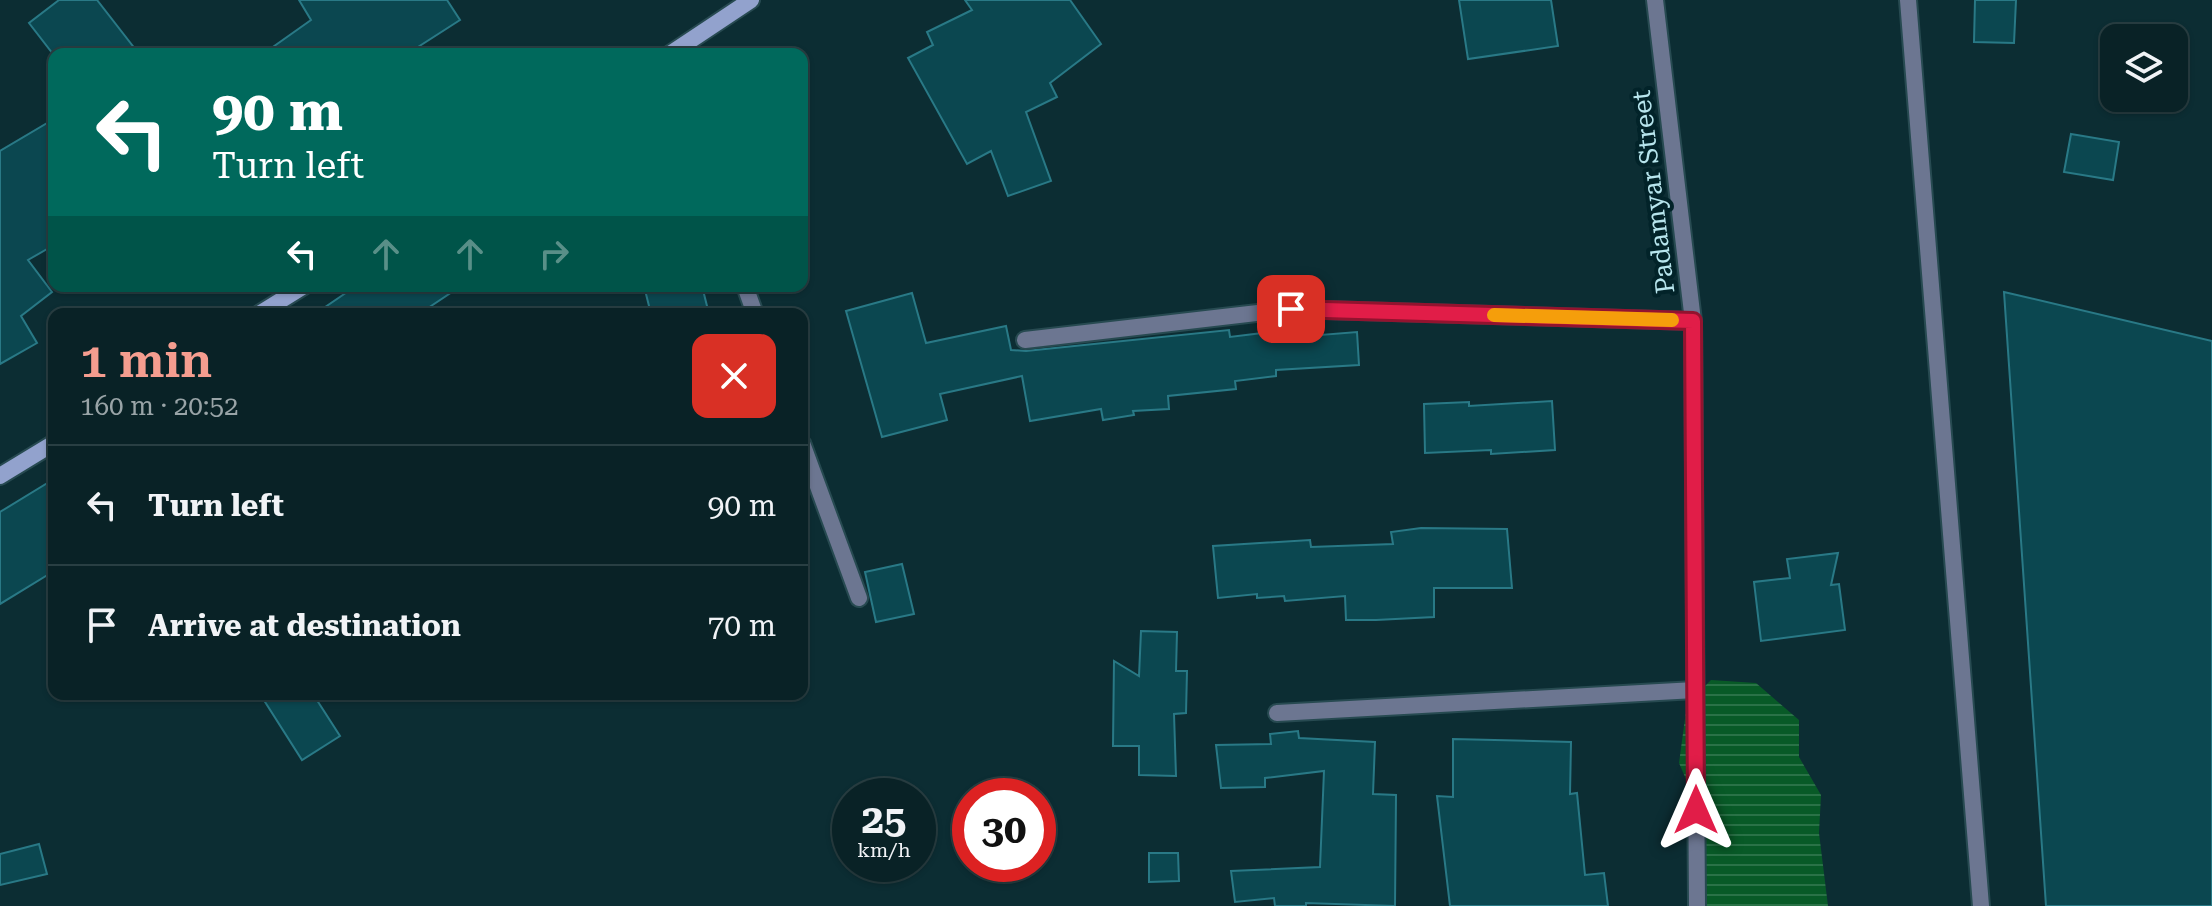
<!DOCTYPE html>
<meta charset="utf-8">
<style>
:root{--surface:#092226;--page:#172f32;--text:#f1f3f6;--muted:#99a4a7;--line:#293f43;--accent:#f59d8f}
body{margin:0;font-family:"Roboto Serif",serif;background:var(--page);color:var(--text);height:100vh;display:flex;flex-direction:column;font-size:30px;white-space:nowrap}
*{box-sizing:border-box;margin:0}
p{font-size:26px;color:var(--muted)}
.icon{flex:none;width:44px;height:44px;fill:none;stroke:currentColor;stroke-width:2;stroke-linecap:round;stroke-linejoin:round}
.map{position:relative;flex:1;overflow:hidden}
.panel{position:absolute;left:48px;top:308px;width:760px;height:392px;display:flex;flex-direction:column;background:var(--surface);border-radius:16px;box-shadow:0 2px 6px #0004,0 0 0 2px var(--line)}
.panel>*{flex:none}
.hud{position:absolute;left:48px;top:48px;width:760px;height:244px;border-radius:16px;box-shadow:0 2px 6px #0004,0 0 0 2px var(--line);background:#00695c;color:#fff;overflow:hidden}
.fabs{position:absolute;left:2100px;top:24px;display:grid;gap:16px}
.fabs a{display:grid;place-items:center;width:88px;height:88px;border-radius:16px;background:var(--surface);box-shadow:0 2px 6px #0004,0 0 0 2px var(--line);font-size:40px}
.speed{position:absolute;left:832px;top:778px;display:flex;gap:16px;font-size:40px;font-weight:700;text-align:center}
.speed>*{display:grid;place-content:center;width:104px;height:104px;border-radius:50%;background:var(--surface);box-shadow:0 2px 6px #0004,0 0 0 2px var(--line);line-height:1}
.speed small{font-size:20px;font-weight:400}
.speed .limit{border:12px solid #d22;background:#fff;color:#111}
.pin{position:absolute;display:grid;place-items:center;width:68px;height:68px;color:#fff;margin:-34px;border-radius:16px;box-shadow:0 4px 12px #0006}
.me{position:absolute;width:88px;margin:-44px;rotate:0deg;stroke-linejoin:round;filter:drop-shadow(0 0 6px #0008)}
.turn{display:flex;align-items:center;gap:28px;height:168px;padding:0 32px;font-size:36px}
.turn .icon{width:104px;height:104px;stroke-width:2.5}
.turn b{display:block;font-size:56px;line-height:68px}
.lanes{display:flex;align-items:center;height:76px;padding:0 32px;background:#0003;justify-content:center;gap:40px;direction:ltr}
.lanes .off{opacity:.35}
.round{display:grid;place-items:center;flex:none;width:84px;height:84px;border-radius:16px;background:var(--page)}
.headline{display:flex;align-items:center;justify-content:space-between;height:136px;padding:0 32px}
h1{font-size:48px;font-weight:600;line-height:60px;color:var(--accent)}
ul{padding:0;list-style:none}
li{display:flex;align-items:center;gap:24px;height:120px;padding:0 32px;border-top:2px solid var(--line)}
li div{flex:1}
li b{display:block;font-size:30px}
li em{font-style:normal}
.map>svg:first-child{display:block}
</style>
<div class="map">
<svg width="2212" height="906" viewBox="0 0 2212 906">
<defs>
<pattern id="water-rules" width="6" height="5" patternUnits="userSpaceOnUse" patternTransform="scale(2)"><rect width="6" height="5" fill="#085a27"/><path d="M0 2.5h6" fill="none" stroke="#2a7247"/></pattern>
</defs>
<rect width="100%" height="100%" fill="#0c2d33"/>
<path fill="url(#water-rules)" d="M 1711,680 L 1756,683 L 1799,720 L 1799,757 L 1821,795 L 1819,833 L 1828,906 L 1697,906 L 1701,814 L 1679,763 L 1687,704 Z"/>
<g fill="#0b4750" stroke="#297986" stroke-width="2">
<path d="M 59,0 L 97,0 L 139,54 L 53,54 L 29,23 Z"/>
<path d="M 299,0 L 447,0 L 460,20 L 407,54 L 263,54 L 311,20 Z"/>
<path d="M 965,0 L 1070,0 L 1101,44 L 1050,83 L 1057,97 L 1026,112 L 1051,181 L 1008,196 L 991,151 L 967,164 L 908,58 L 933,45 L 927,32 L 972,10 Z"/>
<path d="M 1459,0 L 1551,0 L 1558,46 L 1468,59 Z"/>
<path d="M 1975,0 L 2016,0 L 2014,43 L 1974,42 Z"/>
<path d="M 54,119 L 54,245 L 28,260 L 52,292 L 21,316 L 37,343 L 0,364 L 0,151 Z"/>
<path d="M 2071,134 L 2119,142 L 2113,180 L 2064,172 Z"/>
<path d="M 356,286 L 461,286 L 419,314 L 315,314 Z"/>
<path d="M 644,286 L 702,286 L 709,314 L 651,314 Z"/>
<path d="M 2004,292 L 2212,341 L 2212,906 L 2046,906 Z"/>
<path d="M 912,293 L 926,343 L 1006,326 L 1011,350 L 1026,351 L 1229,330 L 1230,337 L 1271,332 L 1271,339 L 1357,332 L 1359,365 L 1276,370 L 1276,376 L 1235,381 L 1236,389 L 1168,396 L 1169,409 L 1133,411 L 1134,415 L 1103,420 L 1101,409 L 1030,421 L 1022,376 L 940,394 L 947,420 L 882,437 L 846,311 Z"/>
<path d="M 1552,401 L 1555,450 L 1491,454 L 1491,450 L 1425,453 L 1424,404 L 1469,402 L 1469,406 Z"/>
<path d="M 54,479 L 54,571 L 0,604 L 0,512 Z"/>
<path d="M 1421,528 L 1507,529 L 1512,588 L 1434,588 L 1434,617 L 1376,620 L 1346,620 L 1345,596 L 1285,601 L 1284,596 L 1257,598 L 1257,594 L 1218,598 L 1213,546 L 1310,540 L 1311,547 L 1393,544 L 1391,532 Z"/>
<path d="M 1838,553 L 1831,585 L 1839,584 L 1845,630 L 1761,641 L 1754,582 L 1790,578 L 1787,559 Z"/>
<path d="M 902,564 L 914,614 L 876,622 L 865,572 Z"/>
<path d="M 1141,631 L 1177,632 L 1176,671 L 1187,671 L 1186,713 L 1174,714 L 1176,776 L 1139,775 L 1139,746 L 1113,746 L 1114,661 L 1139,676 Z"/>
<path d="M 260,694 L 313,694 L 340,736 L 302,760 Z"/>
<path d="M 1298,731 L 1299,738 L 1375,742 L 1373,794 L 1396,795 L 1395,906 L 1306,903 L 1306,906 L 1275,906 L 1274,898 L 1235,902 L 1231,871 L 1320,867 L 1324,771 L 1265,778 L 1265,787 L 1221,788 L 1216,745 L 1271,744 L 1270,734 Z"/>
<path d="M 1453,739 L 1571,742 L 1570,794 L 1577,793 L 1585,875 L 1604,873 L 1608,906 L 1450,906 L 1437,796 L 1453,797 Z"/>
<path d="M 39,844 L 47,874 L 0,885 L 0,854 Z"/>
<path d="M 1149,853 L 1178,853 L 1179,881 L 1149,882 Z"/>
</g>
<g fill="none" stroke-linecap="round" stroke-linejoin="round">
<g stroke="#274a51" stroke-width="20">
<g id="street">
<path d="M 1655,0 L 1693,321 L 1697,906"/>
<path d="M 1908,0 L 1981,906"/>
<path d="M 745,286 L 755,314"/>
<path d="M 1025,340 L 1291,309 L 1693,321"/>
<path d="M 802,443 L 859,598"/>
<path d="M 1277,713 L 1695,690"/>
</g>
</g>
<g stroke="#274a51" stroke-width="20">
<g id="secondary">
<path d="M 670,54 L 751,0"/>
<path d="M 259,314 L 304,286"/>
<path d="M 0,476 L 54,443"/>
</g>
</g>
<use href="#street" stroke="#6c7691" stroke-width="16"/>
<use href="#secondary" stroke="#92a2cd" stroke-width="16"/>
</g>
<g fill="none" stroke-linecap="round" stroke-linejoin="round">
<g stroke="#92132f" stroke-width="20">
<path id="route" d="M 1291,309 L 1693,321 L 1696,810"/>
</g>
<use href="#route" stroke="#e11d48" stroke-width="14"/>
<path stroke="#f59e0b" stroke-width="14" d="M 1494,315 L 1672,320"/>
</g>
<g text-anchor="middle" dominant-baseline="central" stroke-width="8" stroke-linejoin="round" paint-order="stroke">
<g font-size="26" fill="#b7e5ed" stroke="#022329">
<text transform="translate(1653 192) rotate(-97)">Padamyar Street</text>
</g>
</g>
</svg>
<div class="fabs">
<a><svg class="icon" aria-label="layers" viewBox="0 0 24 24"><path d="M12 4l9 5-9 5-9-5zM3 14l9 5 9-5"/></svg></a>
</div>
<div class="speed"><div>25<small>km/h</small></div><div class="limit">30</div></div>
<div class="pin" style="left:1291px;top:309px;background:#d93025"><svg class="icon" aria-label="arrive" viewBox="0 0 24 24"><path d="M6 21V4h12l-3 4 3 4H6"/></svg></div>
<svg class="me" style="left:1696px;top:810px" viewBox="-20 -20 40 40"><path d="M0-17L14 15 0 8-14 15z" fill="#e11d48" stroke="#fff" stroke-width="4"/></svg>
<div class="hud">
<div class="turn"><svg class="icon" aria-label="left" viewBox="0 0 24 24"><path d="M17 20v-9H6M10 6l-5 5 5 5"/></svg><div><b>90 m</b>Turn left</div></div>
<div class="lanes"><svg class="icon" aria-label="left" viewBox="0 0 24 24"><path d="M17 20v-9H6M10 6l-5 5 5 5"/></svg><svg class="icon off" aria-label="ahead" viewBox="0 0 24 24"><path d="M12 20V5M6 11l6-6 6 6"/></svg><svg class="icon off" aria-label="ahead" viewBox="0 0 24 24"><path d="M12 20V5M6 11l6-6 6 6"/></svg><svg class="icon off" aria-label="right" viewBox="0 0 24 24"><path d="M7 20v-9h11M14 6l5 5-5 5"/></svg></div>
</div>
<section class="panel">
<div class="headline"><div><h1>1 min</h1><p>160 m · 20:52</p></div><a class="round" style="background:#d93025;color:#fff"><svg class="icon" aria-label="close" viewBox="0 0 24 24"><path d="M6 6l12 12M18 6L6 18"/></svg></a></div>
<ul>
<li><svg class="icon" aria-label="left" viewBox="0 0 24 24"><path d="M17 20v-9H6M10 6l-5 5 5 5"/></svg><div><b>Turn left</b></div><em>90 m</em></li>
<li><svg class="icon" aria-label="arrive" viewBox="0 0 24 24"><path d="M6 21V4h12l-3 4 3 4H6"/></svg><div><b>Arrive at destination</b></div><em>70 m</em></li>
</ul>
</section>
</div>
